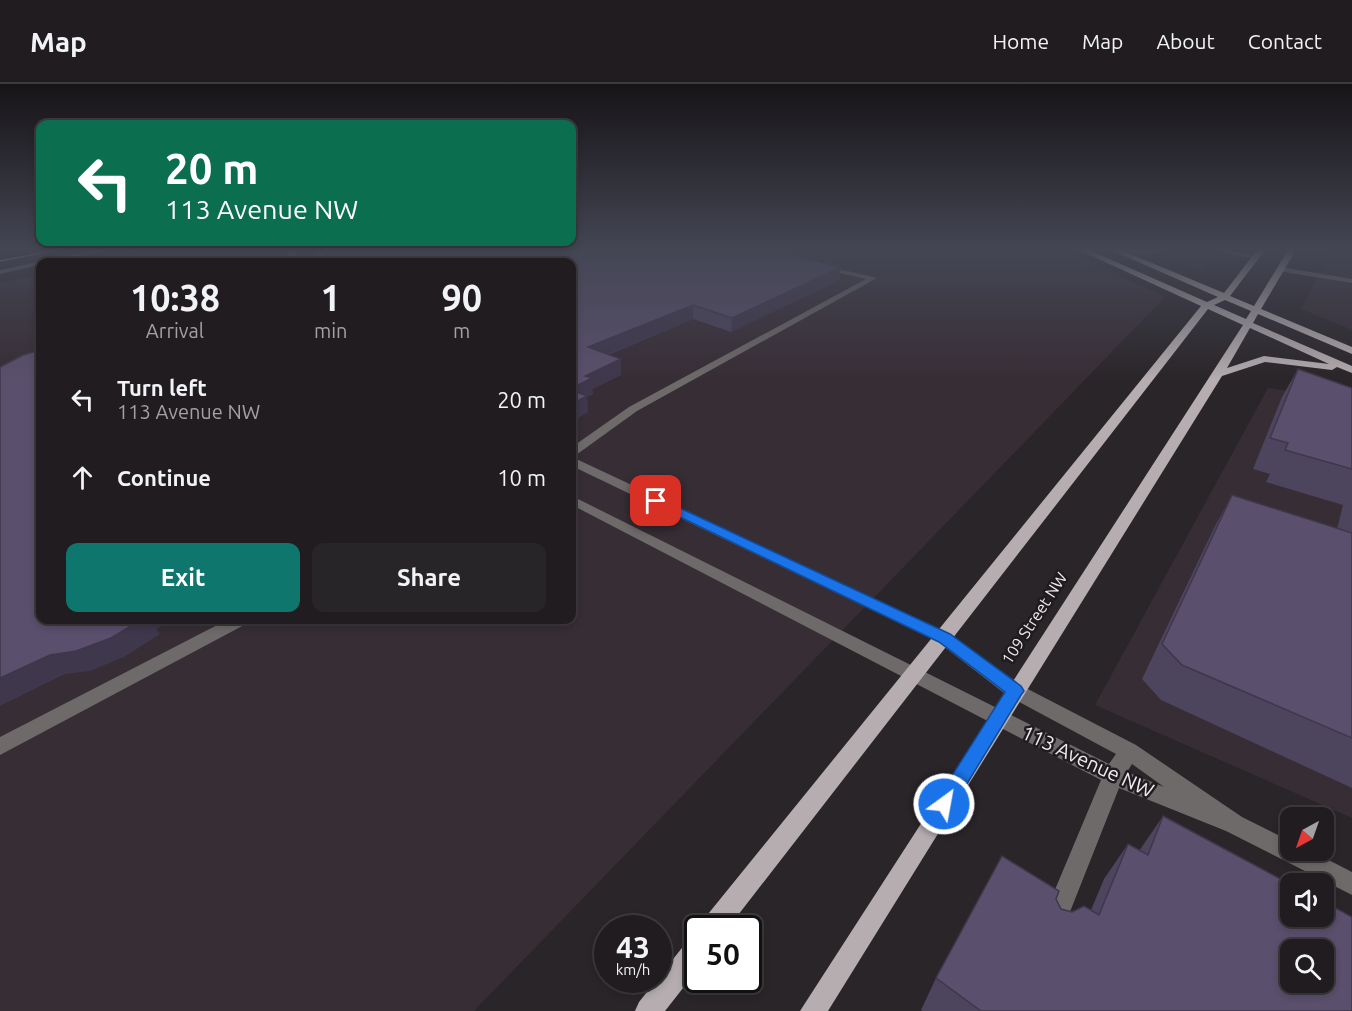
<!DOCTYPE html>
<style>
:root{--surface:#201c1f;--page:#282528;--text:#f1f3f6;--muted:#a2a1a4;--line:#3d3a3d;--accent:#0f766e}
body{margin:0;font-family:Ubuntu,sans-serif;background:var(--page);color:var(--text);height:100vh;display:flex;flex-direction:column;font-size:22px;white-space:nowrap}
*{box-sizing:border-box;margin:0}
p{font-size:20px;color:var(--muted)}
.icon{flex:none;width:33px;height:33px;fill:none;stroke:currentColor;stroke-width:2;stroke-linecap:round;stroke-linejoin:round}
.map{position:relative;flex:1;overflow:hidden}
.drawer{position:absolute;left:36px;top:174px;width:540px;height:366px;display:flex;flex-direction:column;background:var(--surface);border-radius:12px;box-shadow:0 3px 9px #0003,0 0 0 2px var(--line)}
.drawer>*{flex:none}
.top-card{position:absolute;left:36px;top:36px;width:540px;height:126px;border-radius:12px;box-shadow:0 3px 9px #0003,0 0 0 2px var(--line);background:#0b6e4f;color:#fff;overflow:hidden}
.needle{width:39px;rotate:220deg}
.controls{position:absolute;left:1280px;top:723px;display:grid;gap:12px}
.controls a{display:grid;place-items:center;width:54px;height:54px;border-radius:12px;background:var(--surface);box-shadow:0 3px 9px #0003,0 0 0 2px var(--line);font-size:30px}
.speed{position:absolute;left:594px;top:831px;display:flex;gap:12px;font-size:30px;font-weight:700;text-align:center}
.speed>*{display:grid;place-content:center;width:78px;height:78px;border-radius:50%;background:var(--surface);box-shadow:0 3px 9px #0003,0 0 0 2px var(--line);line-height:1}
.speed small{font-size:15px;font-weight:400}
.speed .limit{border:3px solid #111;border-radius:9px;background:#fff;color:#111}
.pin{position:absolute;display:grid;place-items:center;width:51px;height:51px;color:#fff;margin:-26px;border-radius:12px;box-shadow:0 3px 9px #0006}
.me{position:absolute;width:66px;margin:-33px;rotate:32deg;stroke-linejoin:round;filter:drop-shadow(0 0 4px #0008)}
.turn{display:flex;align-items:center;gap:21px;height:126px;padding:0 30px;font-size:27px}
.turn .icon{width:78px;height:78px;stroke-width:2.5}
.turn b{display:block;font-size:42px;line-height:51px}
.eta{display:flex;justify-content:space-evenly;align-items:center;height:102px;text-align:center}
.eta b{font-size:36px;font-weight:700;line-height:42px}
.action{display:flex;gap:12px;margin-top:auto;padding:12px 30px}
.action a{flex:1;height:69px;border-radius:12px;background:var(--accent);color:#fff;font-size:24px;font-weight:700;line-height:69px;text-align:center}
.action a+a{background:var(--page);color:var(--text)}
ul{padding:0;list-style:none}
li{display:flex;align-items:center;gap:18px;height:78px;padding:0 30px}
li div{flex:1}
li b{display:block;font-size:22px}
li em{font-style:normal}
header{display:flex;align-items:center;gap:36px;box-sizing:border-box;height:84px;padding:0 30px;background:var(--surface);border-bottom:2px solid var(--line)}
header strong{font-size:28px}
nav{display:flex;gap:33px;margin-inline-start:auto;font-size:21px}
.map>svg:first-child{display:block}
</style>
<header>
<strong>Map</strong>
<nav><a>Home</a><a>Map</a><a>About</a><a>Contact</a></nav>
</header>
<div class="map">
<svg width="1352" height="927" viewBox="0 0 1352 927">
<rect width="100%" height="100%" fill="#2a2529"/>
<g fill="#372d35">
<path d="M 151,166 L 1064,166 L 1165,213 L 474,927 L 0,927 L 0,199 L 40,190 L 40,536 L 572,536 L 572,178 L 94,178 Z"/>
<path d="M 1149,166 L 1223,166 L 1202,188 Z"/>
<path d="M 1331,166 L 1352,166 L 1352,246 L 1301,225 Z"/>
<path d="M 1268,304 L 1352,315 L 1352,734 L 1095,621 Z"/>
</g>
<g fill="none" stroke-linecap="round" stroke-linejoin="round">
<path stroke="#807b7f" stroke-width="2" stroke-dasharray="2 2" stroke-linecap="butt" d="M 125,168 L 135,166"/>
<g fill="#6e6a6a" fill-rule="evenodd">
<path d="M 93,166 L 108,166 L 54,178 L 40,178 L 40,181 L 0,190 L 0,186 Z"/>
<path d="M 291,166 L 299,166 L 288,178 L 280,178 Z"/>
<path d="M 323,166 L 331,166 L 318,178 L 310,178 Z"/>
<path d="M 1089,166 L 1168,166 L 1145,171 Z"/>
<path d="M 1211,166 L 1227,166 L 1259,173 L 1255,175 Z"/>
<path d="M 818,180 L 877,194 L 637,327 L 576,371 L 572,372 L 572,363 L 629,323 L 866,195 L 818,184 Z"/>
<path d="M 1281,183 L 1352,195 L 1352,199 L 1278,187 L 1278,183 Z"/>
<path d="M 572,373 L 950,550 L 1022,602 L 1136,661 L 1242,733 L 1290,757 L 1290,766 L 1309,766 L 1352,788 L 1352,811 L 1226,747 L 1119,704 L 1062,848 L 1053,851 L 1044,848 L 1041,839 L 1101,696 L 572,421 L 572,412 L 1109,680 L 1116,670 L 1008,612 L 938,558 L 572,382 ZM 1132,680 L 1164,703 L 1127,688 Z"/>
<path d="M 227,536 L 248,536 L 246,540 L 0,671 L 0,653 Z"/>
</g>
<g fill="#b5adaf" fill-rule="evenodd">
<path d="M 1079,166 L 1089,166 L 1207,218 L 1218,213 L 1111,166 L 1121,166 L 1224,209 L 1257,166 L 1265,166 L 1230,212 L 1254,222 L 1288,166 L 1296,166 L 1261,225 L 1352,263 L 1352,270 L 1258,230 L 1253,239 L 1352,282 L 1352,289 L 1337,283 L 1332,286 L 1265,278 L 1222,292 L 828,927 L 800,927 L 1243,241 L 1208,225 L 728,844 L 701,844 L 704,835 L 1201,222 ZM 1225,216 L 1251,227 L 1246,235 L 1214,221 ZM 1250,244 L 1329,280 L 1264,272 L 1227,284 Z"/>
<path d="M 698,852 L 698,885 L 665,927 L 635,927 L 639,918 L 689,855 Z"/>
</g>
<path stroke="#c7c2c6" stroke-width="1.5" d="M 0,177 L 56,166"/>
</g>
<g fill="#4d445d">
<path d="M 572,178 L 839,196 L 731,248 L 693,235 L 608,271 L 621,291 L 592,305 L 593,310 L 587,313 L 588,328 L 572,337 Z"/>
<path d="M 1298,285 L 1352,304 L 1352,704 L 1161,616 L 1142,595 L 1214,444 L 1232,411 L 1337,445 L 1343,421 L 1266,398 L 1270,390 L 1253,385 L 1282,313 Z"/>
<path d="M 1163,732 L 1352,927 L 922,927 L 921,926 L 936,894 L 1056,815 L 1061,825 L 1072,828 L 1091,826 L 1104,795 L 1128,760 L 1139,767 Z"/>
</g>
<g fill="#3f374c">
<path d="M 841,183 L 839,196 L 731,248 L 732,234 Z"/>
<path d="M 693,221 L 693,235 L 589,278 L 588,263 Z"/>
<path d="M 621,275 L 621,291 L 592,305 L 593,310 L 587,313 L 588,328 L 572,337 L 572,304 L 585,292 Z"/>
<path d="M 141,536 L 175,536 L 156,545 L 160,550 L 124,573 L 90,587 L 65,590 L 0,622 L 0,594 L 50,571 Z"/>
</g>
<g fill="#5a4f6c" stroke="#3f374c" stroke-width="1.5" fill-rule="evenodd">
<path d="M 331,166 L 770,166 L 841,183 L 732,234 L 693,221 L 588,263 L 621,275 L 585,292 L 592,294 L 572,304 L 572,178 L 315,178 L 316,177 L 320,177 Z"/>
<path d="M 40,266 L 40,536 L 141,536 L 111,554 L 76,567 L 50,571 L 0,594 L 0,283 L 23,271 Z"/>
<path d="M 1298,285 L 1352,304 L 1352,385 L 1285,366 L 1288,359 L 1270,354 Z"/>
<path d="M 572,306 L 587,312 L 572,320 Z"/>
<path d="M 1232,411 L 1352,449 L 1352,448 L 1352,654 L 1182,581 L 1162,560 Z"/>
<path d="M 1163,732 L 1290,800 L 1290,832 L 1323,832 L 1323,817 L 1352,833 L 1352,927 L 981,927 L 936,894 L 1002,772 L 1059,807 L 1056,815 L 1061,825 L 1072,828 L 1084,822 L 1099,831 L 1128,760 L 1148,771 ZM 1290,866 L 1323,866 L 1323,898 L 1290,898 Z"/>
</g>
<linearGradient id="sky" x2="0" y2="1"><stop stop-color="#171417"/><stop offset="0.56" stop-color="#444654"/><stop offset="1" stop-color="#444654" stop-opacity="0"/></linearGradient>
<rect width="1352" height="296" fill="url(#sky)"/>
<path fill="#1a73e8" stroke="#114b97" stroke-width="1.5" d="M 656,413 L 950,550 L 1021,602 L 1024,607 L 1021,611 L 951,726 L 944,728 L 937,726 L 934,720 L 1005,608 L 939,558 L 651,419 L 651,414 Z"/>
<g text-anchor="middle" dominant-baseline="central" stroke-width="5" stroke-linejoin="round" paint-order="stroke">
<g font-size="16" fill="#efebee" stroke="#201b1f">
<text transform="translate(1034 534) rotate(-57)">109 Street NW</text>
</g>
<g font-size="20" fill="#efebee" stroke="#201b1f">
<text transform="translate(1088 677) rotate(25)">113 Avenue NW</text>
</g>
</g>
</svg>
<div class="controls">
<a><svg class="needle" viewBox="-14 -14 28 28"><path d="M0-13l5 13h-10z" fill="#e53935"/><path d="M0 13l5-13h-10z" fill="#a2a1a4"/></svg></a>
<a><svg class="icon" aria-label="sound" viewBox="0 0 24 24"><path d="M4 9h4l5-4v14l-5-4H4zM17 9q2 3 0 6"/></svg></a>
<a><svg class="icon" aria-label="search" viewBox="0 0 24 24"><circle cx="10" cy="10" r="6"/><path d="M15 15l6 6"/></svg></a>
</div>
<div class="speed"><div>43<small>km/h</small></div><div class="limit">50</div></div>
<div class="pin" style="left:656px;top:417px;background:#d93025"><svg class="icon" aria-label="arrive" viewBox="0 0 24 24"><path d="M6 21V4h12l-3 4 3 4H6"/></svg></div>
<svg class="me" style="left:944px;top:720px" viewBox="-20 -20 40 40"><circle r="17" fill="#1a73e8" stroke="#fff" stroke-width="3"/><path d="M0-11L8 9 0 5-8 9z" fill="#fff"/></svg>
<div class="top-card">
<div class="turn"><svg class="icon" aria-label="left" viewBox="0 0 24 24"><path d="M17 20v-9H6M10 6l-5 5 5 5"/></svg><div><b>20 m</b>113 Avenue NW</div></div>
</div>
<section class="drawer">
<div class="eta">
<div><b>10:38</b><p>Arrival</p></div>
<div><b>1</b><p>min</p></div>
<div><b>90</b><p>m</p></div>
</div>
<ul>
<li><svg class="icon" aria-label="left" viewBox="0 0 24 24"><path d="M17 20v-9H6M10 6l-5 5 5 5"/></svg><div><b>Turn left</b><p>113 Avenue NW</p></div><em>20 m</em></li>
<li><svg class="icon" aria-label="ahead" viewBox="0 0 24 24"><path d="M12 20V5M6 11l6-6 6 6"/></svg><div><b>Continue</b></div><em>10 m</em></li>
</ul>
<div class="action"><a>Exit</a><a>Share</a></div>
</section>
</div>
